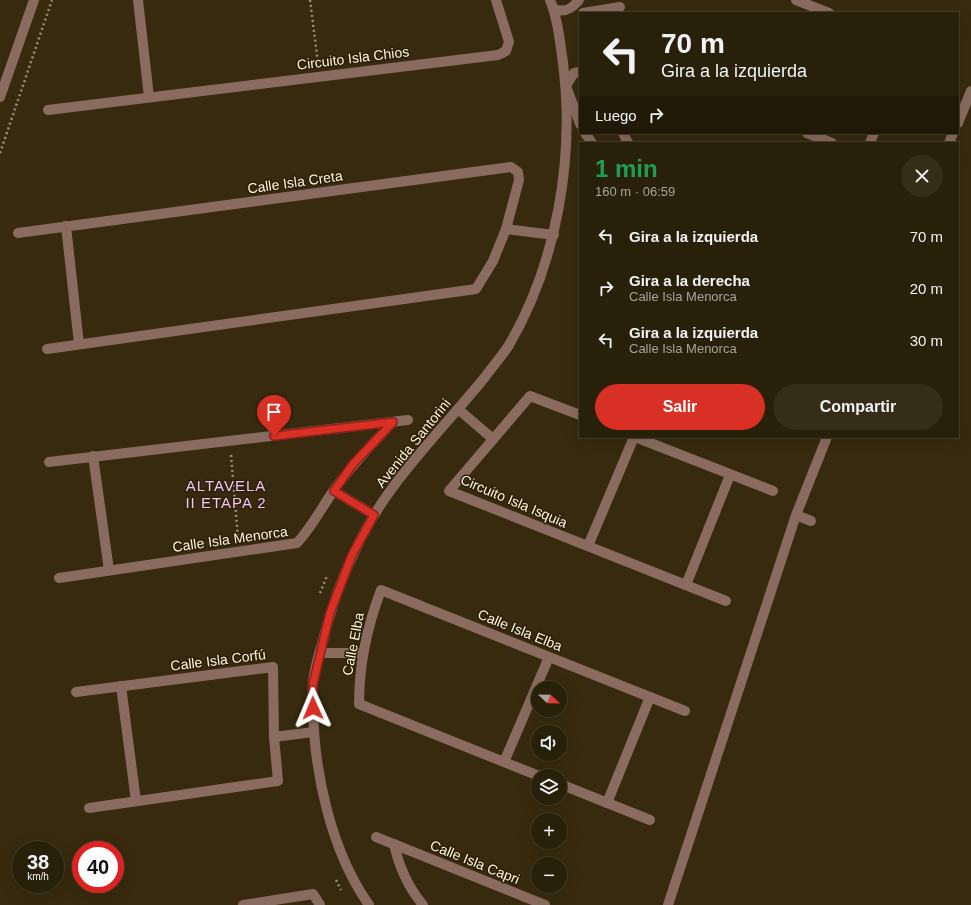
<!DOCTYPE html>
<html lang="es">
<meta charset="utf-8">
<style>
:root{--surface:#29200a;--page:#352d18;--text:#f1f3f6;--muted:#a5a39c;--line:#453e2b;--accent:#d93025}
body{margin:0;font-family:Arial,sans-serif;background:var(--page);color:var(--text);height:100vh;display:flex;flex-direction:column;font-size:15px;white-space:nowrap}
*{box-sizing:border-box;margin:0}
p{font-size:13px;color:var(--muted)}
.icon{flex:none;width:22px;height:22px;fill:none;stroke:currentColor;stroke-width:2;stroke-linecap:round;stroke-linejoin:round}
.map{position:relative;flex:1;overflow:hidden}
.details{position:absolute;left:579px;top:142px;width:380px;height:296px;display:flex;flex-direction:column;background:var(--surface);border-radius:0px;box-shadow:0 4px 16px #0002,0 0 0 1px var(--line)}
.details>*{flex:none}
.top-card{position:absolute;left:579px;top:12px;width:380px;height:122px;border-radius:0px;box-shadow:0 4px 16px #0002,0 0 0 1px var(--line);background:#29200a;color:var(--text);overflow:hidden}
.needle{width:26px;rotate:112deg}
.fabs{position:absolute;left:531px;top:681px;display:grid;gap:8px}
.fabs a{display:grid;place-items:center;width:36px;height:36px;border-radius:50%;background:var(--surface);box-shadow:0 4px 16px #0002,0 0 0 1px var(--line);font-size:20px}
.speed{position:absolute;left:12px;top:841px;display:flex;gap:8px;font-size:20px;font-weight:700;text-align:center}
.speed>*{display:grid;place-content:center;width:52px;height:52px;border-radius:50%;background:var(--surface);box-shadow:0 4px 16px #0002,0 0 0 1px var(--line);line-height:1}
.speed small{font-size:10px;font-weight:400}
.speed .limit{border:6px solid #d22;background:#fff;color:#111}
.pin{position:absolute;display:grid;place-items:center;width:34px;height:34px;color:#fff;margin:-41px -17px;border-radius:50% 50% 50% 0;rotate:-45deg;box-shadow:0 0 4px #0007}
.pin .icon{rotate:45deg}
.me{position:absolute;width:44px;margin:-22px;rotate:359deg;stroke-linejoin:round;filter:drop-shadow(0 0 3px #0008)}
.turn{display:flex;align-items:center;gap:14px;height:84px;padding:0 16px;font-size:18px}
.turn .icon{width:52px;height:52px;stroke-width:2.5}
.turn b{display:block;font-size:28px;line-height:34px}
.then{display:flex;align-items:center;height:38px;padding:0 16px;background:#0003;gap:8px;font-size:15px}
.round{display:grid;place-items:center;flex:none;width:42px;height:42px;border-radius:21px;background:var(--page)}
.overview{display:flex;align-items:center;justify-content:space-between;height:68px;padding:0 16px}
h1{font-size:24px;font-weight:600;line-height:30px;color:#1e9e55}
.action{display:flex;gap:8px;margin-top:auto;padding:8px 16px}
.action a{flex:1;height:46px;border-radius:24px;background:var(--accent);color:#fff;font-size:16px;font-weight:600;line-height:46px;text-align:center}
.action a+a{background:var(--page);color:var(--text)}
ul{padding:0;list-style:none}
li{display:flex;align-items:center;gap:12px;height:52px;padding:0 16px}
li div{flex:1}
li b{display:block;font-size:15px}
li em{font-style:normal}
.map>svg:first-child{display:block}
</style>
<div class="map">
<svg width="971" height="905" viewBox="0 0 971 905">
<rect width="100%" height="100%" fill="#372a0e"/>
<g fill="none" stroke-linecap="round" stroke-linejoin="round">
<g stroke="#9a8f79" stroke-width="2.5" stroke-dasharray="2 3" stroke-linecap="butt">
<path d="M 310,0 L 318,63"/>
<path d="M 0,153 L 52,0"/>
<path d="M 231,455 L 238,538"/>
<path d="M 320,593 L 327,576"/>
<path d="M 336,880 L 341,890"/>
</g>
<g stroke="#896c5f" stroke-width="10">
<path d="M 138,0 L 149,97"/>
<path d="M 796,0 L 829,13"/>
<path d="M 554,9 C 565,13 572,9 579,0"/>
<path d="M 583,13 L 620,7"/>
<path d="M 580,72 L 574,73 L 566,86 L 580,124"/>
<path d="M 0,97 L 34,0"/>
<path d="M 48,110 L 498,55 L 506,51 L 509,42 L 496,0"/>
<path d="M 958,123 L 971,91"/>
<path d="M 585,133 L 592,143"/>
<path d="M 623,133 L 628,143"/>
<path d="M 807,133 L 832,143"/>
<path d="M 870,143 L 874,133"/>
<path d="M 949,143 L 953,133"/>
<path d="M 66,226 L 79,344"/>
<path d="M 506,229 L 554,235"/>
<path d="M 18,233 L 511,167 L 518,172 L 519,180 L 506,229 L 493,261 L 476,289 L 47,349"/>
<path d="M 458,409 L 493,439"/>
<path d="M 580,415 L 530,396 L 449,491 L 726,601"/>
<path d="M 635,437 L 773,491"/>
<path d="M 93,456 L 109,570"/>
<path d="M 49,462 L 408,420"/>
<path d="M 334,491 L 374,515"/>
<path d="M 796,515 L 811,521"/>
<path d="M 588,546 L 634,437"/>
<path d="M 59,578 L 297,543 C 312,527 322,507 334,490 C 352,465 372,444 393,422"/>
<path d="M 686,585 L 730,475"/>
<path d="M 319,653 L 363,653"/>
<path d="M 121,686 L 136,801"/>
<path d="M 76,692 L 273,667 L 274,737 L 278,781 L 89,808"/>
<path d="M 274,737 L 313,732"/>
<path d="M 504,762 L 549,657"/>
<path d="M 539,776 L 359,704 C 359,664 367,627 381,590 L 685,711"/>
<path d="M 560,784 L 650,820"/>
<path d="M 607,803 L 650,697"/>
<path d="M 376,837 L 545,905"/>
<path d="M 394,844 C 399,867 408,887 423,905"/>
<path d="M 243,905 L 313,894 L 320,905"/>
<path d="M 369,905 C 331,851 314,773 313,707 C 313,699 312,691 313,683 C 314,670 318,657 322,644 C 336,588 358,534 393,487 C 421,449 455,414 485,377 C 493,366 502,356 509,345 C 557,263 575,157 563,63 C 560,42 558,20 550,0"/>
<path d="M 668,905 L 796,515 L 827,437"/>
</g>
</g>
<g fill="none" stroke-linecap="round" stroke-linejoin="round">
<g stroke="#8d1f18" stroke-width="10">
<path id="route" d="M 274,436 L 393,422 L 353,464 L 334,491 L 374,515 L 352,555 L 330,613 L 313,684 L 313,708"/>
</g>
<use href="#route" stroke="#d93025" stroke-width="7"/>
</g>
<g text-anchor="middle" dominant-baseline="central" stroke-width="3" stroke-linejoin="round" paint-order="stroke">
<g font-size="14" fill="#fcf3e3" stroke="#2d2004">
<text transform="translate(353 58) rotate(-7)">Circuito Isla Chios</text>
<text transform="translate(295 182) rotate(-8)">Calle Isla Creta</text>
<text transform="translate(413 443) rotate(-51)">Avenida Santorini</text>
<text transform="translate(514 501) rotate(23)">Circuito Isla Isquia</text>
<text transform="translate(230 539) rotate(-8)">Calle Isla Menorca</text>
<text transform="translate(520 630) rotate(22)">Calle Isla Elba</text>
<text transform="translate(353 644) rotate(-79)">Calle Elba</text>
<text transform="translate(218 660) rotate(-7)">Calle Isla Corfú</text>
<text transform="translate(475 862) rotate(22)">Calle Isla Capri</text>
</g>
<g font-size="15" letter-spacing="1" fill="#ecc6f9" stroke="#2d2004">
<text x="226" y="485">ALTAVELA<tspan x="226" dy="17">II ETAPA 2</tspan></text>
</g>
</g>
</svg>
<div class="fabs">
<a><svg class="needle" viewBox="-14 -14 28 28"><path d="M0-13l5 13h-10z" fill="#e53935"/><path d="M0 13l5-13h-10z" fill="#a5a39c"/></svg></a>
<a><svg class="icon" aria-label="sound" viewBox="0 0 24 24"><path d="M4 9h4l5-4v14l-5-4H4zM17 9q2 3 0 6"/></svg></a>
<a><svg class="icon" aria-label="layers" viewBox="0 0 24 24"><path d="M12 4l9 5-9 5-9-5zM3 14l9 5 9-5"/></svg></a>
<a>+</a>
<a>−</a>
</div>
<div class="speed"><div>38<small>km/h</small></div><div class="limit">40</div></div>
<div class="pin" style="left:274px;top:436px;background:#d93025"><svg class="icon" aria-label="arrive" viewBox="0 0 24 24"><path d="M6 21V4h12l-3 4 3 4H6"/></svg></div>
<svg class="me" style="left:313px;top:708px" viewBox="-20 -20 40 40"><path d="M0-17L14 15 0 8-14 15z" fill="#d93025" stroke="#fff" stroke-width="4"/></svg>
<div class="top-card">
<div class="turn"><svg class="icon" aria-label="left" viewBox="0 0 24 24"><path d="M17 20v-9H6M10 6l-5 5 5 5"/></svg><div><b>70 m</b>Gira a la izquierda</div></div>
<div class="then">Luego<svg class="icon" aria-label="right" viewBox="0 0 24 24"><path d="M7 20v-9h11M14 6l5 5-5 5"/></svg></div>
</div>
<section class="details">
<div class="overview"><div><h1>1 min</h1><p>160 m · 06:59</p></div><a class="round"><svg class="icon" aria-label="close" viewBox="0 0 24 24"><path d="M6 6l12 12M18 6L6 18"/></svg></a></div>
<ul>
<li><svg class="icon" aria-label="left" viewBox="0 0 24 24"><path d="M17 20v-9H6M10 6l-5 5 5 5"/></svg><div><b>Gira a la izquierda</b></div><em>70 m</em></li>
<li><svg class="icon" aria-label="right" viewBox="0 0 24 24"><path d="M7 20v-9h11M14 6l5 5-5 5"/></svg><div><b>Gira a la derecha</b><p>Calle Isla Menorca</p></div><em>20 m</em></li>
<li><svg class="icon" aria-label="left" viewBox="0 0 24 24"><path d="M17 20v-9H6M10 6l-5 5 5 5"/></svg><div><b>Gira a la izquierda</b><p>Calle Isla Menorca</p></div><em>30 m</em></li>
</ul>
<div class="action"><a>Salir</a><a>Compartir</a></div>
</section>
</div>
